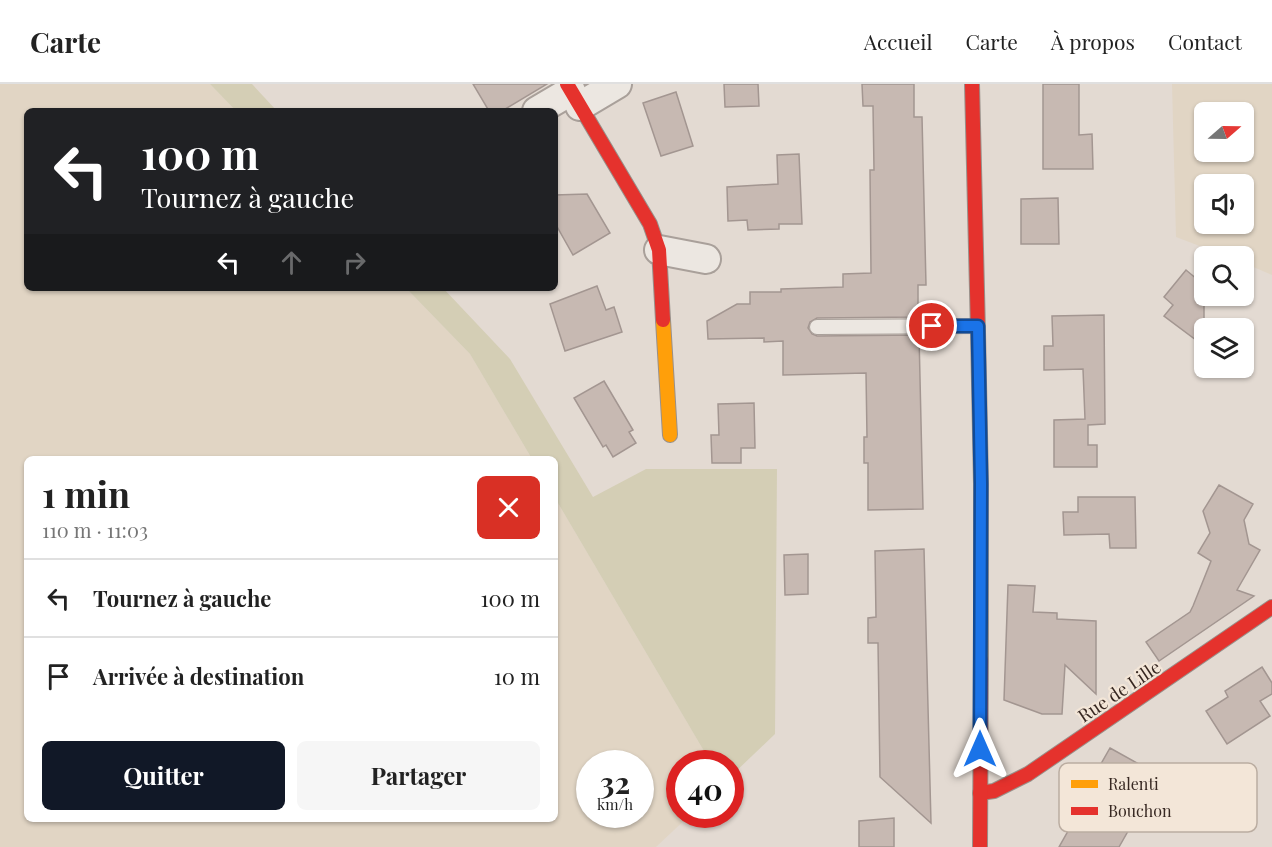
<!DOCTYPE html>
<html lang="fr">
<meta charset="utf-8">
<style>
:root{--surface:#fff;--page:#f6f6f6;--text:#222;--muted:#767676;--line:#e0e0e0;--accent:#111827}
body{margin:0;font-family:"Playfair Display",serif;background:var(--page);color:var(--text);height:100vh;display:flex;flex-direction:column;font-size:22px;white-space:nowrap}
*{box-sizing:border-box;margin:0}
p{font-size:20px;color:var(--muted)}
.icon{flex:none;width:33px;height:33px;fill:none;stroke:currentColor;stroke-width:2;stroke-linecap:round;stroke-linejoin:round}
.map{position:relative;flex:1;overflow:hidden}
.drawer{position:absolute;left:24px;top:372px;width:534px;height:366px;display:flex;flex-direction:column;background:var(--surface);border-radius:9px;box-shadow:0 2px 4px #0004}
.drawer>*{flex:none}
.banner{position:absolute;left:24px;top:24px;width:534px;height:183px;border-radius:9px;box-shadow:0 2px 4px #0004;background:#202124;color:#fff;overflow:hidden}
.needle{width:39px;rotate:70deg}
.controls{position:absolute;left:1194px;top:18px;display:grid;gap:12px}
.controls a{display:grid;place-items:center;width:60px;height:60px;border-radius:9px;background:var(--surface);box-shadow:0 2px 4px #0004;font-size:30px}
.speed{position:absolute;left:576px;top:666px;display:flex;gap:12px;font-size:30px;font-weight:700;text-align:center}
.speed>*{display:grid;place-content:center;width:78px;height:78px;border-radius:50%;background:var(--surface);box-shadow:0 2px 4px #0004;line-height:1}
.speed small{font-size:15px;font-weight:400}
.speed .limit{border:9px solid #d22;background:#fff;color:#111}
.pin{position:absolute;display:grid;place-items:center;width:51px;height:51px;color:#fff;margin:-26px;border:3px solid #fff;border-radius:50%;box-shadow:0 2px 6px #0007}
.me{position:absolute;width:66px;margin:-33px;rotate:0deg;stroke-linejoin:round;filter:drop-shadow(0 0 4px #0008)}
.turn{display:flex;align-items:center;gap:21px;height:126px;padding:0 18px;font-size:27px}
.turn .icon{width:78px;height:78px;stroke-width:2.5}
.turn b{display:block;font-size:42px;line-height:51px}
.lanes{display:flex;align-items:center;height:57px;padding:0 18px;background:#0003;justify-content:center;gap:30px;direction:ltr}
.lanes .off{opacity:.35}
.round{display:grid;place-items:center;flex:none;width:63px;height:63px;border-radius:9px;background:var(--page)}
.head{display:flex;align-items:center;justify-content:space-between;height:102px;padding:0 18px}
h1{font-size:36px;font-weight:700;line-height:45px}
.primary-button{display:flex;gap:12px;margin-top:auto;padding:12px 18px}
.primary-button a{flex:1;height:69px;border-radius:9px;background:var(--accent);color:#fff;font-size:24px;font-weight:700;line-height:69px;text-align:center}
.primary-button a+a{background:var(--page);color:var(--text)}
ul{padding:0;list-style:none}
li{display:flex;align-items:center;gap:18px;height:78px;padding:0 18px;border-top:2px solid var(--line)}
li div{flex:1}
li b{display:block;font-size:22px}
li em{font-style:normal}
header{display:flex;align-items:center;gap:36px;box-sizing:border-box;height:84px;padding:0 30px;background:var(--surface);border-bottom:2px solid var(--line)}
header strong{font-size:28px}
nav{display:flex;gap:33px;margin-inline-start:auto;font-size:21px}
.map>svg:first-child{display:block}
</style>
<header>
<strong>Carte</strong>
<nav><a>Accueil</a><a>Carte</a><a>À propos</a><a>Contact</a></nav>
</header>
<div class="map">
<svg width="1272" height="763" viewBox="0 0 1272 763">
<rect width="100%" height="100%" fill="#e3dad2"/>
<g fill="#e1d5c4" fill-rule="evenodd">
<path d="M 0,0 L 210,0 L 236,27 L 27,27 L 27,204 L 406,204 L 470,270 L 532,375 L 27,375 L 27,735 L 555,735 L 555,414 L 711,679 L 680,680 L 680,730 L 690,731 L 656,763 L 0,763 ZM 590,680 L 640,680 L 640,730 L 590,730 Z"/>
<path d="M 1172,0 L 1272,0 L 1272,191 L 1244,179 L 1244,172 L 1226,172 L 1176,153 ZM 1204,28 L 1244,28 L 1244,68 L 1204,68 ZM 1204,100 L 1244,100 L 1244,140 L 1204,140 Z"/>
</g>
<g fill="#d4ceb5">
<path d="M 210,0 L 252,0 L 277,27 L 236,27 Z"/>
<path d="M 406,204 L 443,204 L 510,275 L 593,413 L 646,385 L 777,385 L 775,650 L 731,692 L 730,680 L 711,679 L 555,414 L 555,375 L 532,375 L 470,270 Z"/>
</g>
<g fill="#c7b9b2" stroke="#a39691" stroke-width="1.5">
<path d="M 473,0 L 547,0 L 502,27 L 489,27 Z"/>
<path d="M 724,0 L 758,0 L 759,22 L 725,23 Z"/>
<path d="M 862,0 L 914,0 L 914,33 L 922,33 L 926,201 L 918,201 L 918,233 L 817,234 L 810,238 L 808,244 L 812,250 L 817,252 L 919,251 L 923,425 L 868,426 L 868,379 L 864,379 L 864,353 L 867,353 L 866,289 L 783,291 L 783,257 L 764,258 L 764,254 L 708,255 L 707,237 L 737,220 L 750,220 L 750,208 L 781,208 L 781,205 L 843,203 L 843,190 L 871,189 L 870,86 L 874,86 L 873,22 L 863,22 Z"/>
<path d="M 1043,0 L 1079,0 L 1079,51 L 1092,50 L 1093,85 L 1043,85 Z"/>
<path d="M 676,8 L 693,62 L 661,72 L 643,19 Z"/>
<path d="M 799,70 L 802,140 L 779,140 L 779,145 L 748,146 L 747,136 L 728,137 L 727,103 L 778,100 L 777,71 Z"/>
<path d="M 587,110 L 610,149 L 573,171 L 555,139 L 555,111 Z"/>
<path d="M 1058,114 L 1059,160 L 1021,160 L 1021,115 Z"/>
<path d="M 1186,186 L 1204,201 L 1204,262 L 1164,232 L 1173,221 L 1164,213 Z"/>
<path d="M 597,202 L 606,226 L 614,223 L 622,248 L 565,267 L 550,220 Z"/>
<path d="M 1104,231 L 1105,340 L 1088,341 L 1088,361 L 1097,361 L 1097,383 L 1054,383 L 1054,336 L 1085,335 L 1083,285 L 1044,286 L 1044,262 L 1053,262 L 1052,232 Z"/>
<path d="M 604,297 L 633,346 L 629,348 L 636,359 L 613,373 L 606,361 L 603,363 L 574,314 Z"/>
<path d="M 754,319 L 755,364 L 741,364 L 741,379 L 712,379 L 711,351 L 719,351 L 718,320 Z"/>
<path d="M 1219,401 L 1253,420 L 1244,436 L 1249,460 L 1260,466 L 1237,506 L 1254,512 L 1159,577 L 1146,558 L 1190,528 L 1193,522 L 1211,477 L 1198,469 L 1210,449 L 1203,427 Z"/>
<path d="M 1078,413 L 1135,413 L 1136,464 L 1110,464 L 1109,450 L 1064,451 L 1063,428 L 1078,428 Z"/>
<path d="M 924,465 L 927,584 L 931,739 L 880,693 L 878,559 L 868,559 L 868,534 L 876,533 L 875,467 Z"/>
<path d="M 808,470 L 808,510 L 785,511 L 784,471 Z"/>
<path d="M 1008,501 L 1035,502 L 1033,528 L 1057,529 L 1057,535 L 1096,537 L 1096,610 L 1065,581 L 1062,630 L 1042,630 L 1004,616 Z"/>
<path d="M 1262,583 L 1272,599 L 1272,610 L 1260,617 L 1270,632 L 1227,660 L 1206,627 L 1228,613 L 1225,607 Z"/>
<path d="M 1110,664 L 1173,699 L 1155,733 L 1148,730 L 1139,745 L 1131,742 L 1119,763 L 1059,763 L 1098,694 L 1094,692 Z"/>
<path d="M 894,734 L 894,763 L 859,763 L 859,737 Z"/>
</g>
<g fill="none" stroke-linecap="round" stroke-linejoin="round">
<g stroke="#a9a09a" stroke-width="16">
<path id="lane" d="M 817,243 L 978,242"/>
</g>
<g stroke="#a9a09a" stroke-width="32">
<g id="street">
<path d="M 580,22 L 617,0"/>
<path d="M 537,27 L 571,7"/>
<path d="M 659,166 L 706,175"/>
</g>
</g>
<g stroke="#99908a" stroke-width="16">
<g id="slow">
<path d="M 663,236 L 670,351"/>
<path d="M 978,248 L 981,400 L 981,576"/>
</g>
</g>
<g stroke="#99908a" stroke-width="16">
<g id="jam">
<path d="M 567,0 L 650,140 L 659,166 L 663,236"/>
<path d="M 972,0 L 978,248"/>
<path d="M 980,709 L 994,707 L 1028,690 L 1272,523"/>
<path d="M 980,763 L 981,576"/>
</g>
</g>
<use href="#lane" stroke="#ece7e1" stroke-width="14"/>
<use href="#street" stroke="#ece7e1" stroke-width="28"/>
<use href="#slow" stroke="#ff9f0a" stroke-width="14"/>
<use href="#jam" stroke="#e5322d" stroke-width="14"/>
</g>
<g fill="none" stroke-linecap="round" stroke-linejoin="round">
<g stroke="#114b97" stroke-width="15">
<path id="route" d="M 932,242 L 978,242 L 981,400 L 980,665"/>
</g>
<use href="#route" stroke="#1a73e8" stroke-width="10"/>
</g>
<g text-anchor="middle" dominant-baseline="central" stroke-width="4.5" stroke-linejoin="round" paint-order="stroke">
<g font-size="18" fill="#372822" stroke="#f3e6d8">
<text transform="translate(1119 607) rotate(-34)">Rue de Lille</text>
</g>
</g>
<rect x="1059" y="679" width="198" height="69" rx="9" fill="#f3e6d8" stroke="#bbada1" stroke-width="1.5"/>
<rect x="1071" y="696" width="27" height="8" fill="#ff9f0a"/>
<rect x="1071" y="723" width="27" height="8" fill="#e5322d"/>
<g font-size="16" fill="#372822">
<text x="1108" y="706">Ralenti</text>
<text x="1108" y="733">Bouchon</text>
</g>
</svg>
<div class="controls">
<a><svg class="needle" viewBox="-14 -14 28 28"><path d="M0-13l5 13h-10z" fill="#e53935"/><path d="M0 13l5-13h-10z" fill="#767676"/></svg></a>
<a><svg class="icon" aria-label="sound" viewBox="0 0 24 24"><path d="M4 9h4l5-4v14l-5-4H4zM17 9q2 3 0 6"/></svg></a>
<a><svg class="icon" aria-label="search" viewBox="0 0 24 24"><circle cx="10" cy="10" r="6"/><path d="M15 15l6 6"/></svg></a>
<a><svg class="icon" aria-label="layers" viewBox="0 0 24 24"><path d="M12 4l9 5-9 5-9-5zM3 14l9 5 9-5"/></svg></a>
</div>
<div class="speed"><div>32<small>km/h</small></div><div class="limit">40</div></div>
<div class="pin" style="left:932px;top:242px;background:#d93025"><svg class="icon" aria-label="arrive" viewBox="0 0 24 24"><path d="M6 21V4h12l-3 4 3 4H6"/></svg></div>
<svg class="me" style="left:980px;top:665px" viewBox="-20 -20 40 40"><path d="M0-17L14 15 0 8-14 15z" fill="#1a73e8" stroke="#fff" stroke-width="4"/></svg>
<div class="banner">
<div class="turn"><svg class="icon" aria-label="left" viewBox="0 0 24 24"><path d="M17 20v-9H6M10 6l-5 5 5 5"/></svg><div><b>100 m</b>Tournez à gauche</div></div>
<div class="lanes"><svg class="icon" aria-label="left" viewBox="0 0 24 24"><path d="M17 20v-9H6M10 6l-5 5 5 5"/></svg><svg class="icon off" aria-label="ahead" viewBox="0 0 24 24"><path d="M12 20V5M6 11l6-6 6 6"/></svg><svg class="icon off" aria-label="right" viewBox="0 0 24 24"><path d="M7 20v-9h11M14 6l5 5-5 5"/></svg></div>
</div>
<section class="drawer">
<div class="head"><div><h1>1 min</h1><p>110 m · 11:03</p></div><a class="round" style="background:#d93025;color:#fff"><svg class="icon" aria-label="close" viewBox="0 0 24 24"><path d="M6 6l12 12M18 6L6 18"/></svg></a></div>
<ul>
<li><svg class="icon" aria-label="left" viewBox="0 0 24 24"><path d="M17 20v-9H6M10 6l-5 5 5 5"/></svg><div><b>Tournez à gauche</b></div><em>100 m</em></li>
<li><svg class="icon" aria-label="arrive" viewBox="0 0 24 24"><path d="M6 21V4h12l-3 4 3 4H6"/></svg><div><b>Arrivée à destination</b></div><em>10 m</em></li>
</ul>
<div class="primary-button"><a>Quitter</a><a>Partager</a></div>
</section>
</div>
